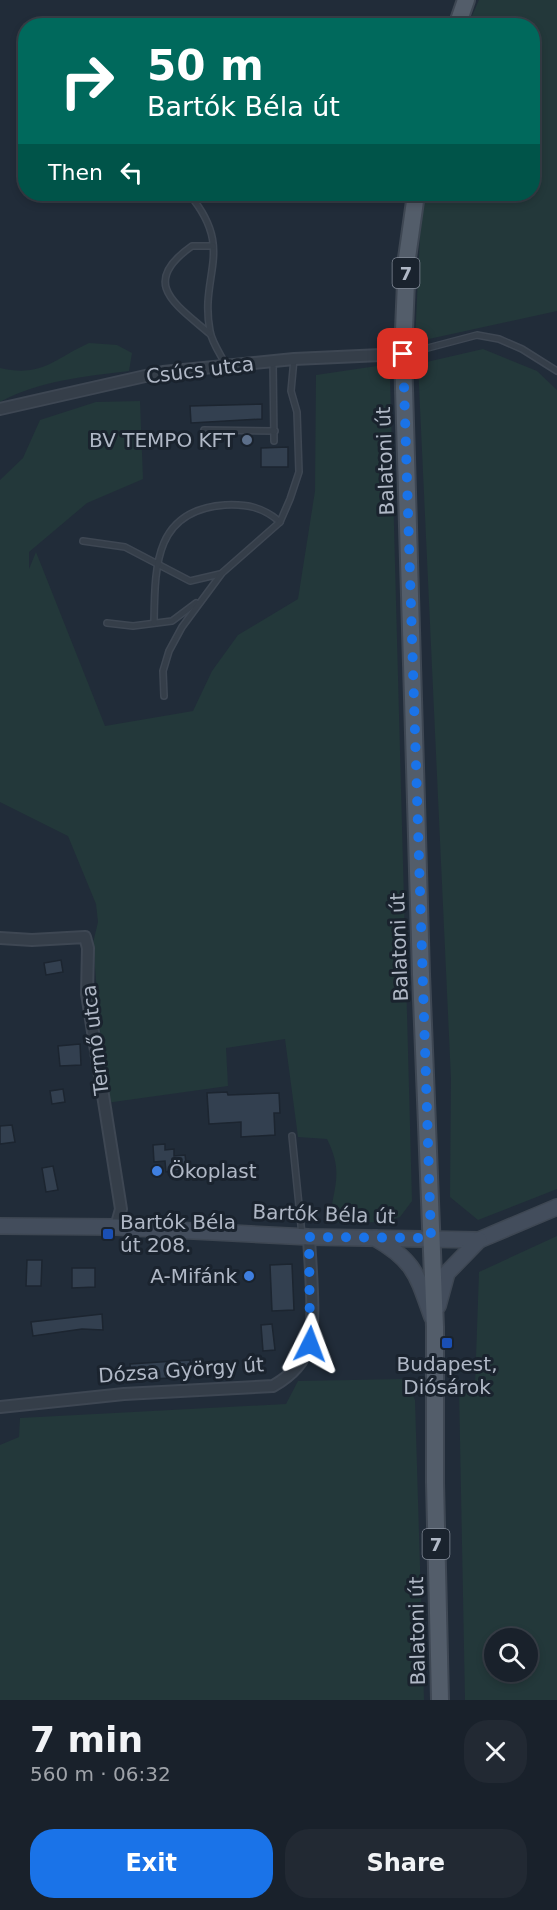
<!DOCTYPE html>
<meta charset="utf-8">
<style>
:root{--surface:#19212b;--page:#222933;--text:#f1f3f6;--muted:#9fa3a9;--line:#373e47;--accent:#1a73e8}
body{margin:0;font-family:"DejaVu Sans",sans-serif;background:var(--page);color:var(--text);height:100vh;display:flex;flex-direction:column;font-size:22px;white-space:nowrap}
*{box-sizing:border-box;margin:0}
p{font-size:20px;color:var(--muted)}
.icon{flex:none;width:33px;height:33px;fill:none;stroke:currentColor;stroke-width:2;stroke-linecap:round;stroke-linejoin:round}
.map{position:relative;height:1700px;overflow:hidden}
.drawer{display:flex;flex-direction:column;background:var(--surface);flex:1}
.drawer>*{flex:none}
.top-card{position:absolute;left:18px;top:18px;width:522px;height:183px;border-radius:24px;box-shadow:0 3px 9px #0003,0 0 0 2px var(--line);background:#00695c;color:#fff;overflow:hidden}
.buttons{position:absolute;left:484px;top:1628px;display:grid;gap:12px}
.buttons a{display:grid;place-items:center;width:54px;height:54px;border-radius:50%;background:var(--surface);box-shadow:0 3px 9px #0003,0 0 0 2px var(--line);font-size:30px}
.pin{position:absolute;display:grid;place-items:center;width:51px;height:51px;color:#fff;margin:-26px;border-radius:12px;box-shadow:0 3px 9px #0006}
.me{position:absolute;width:66px;margin:-33px;rotate:3deg;stroke-linejoin:round;filter:drop-shadow(0 0 4px #0008)}
.turn{display:flex;align-items:center;gap:21px;height:126px;padding:0 30px;font-size:27px}
.turn .icon{width:78px;height:78px;stroke-width:2.5}
.turn b{display:block;font-size:42px;line-height:51px}
.then{display:flex;align-items:center;height:57px;padding:0 30px;background:#0003;gap:12px;font-size:22px}
.round{display:grid;place-items:center;flex:none;width:63px;height:63px;border-radius:24px;background:var(--page)}
.head{display:flex;align-items:center;justify-content:space-between;height:102px;padding:0 30px}
h1{font-size:36px;font-weight:700;line-height:45px}
.button{display:flex;gap:12px;margin-top:auto;padding:12px 30px}
.button a{flex:1;height:69px;border-radius:24px;background:var(--accent);color:#fff;font-size:24px;font-weight:700;line-height:69px;text-align:center}
.button a+a{background:var(--page);color:var(--text)}
.map>svg:first-child{display:block}
</style>
<div class="map">
<svg width="557" height="1700" viewBox="0 0 557 1700">
<rect width="100%" height="100%" fill="#212c39"/>
<g fill="#23383a" fill-rule="evenodd">
<path d="M 479,0 L 557,0 L 557,311 L 415,342 L 421,213 L 425,194 L 532,194 L 532,26 L 468,25 Z"/>
<path d="M 89,343 L 117,345 L 132,353 L 129,371 C 86,376 38,381 0,402 L 0,368 C 41,378 54,359 89,343 Z"/>
<path d="M 483,349 L 537,371 L 557,390 L 557,1189 L 478,1220 L 450,1197 L 451,1079 L 418,364 Z"/>
<path d="M 377,366 L 382,367 L 390,377 L 412,1201 L 400,1217 L 384,1222 L 330,1223 C 332,1187 345,1175 327,1139 L 298,1137 L 285,1039 L 226,1048 L 228,1086 L 106,1103 L 93,943 L 98,922 L 96,904 L 68,836 L 0,802 L 0,480 L 23,458 L 40,420 L 96,402 L 140,401 L 143,479 L 87,503 L 29,552 L 29,569 L 36,552 L 105,726 L 193,711 L 212,671 L 238,635 L 298,599 L 315,491 L 316,375 Z"/>
<path d="M 557,1236 L 557,1700 L 465,1700 L 459,1388 L 475,1386 L 479,1272 ZM 495,1638 L 528,1638 L 528,1671 L 495,1671 Z"/>
<path d="M 405,1379 L 415,1400 L 424,1700 L 0,1700 L 0,1445 L 19,1437 L 20,1418 L 286,1404 L 298,1381 Z"/>
</g>
<g fill="#334050" stroke="#1c2530" stroke-width="1.5">
<path d="M 262,404 L 262,419 L 191,423 L 190,406 Z"/>
<path d="M 288,447 L 288,467 L 261,467 L 261,448 Z"/>
<path d="M 61,960 L 63,972 L 46,975 L 44,963 Z"/>
<path d="M 80,1044 L 81,1065 L 60,1066 L 58,1046 Z"/>
<path d="M 63,1089 L 65,1102 L 52,1104 L 50,1091 Z"/>
<path d="M 227,1092 L 228,1095 L 279,1093 L 280,1113 L 274,1113 L 275,1135 L 241,1137 L 241,1122 L 209,1124 L 207,1093 Z"/>
<path d="M 12,1125 L 15,1142 L 0,1144 L 0,1126 Z"/>
<path d="M 165,1144 L 165,1150 L 174,1149 L 174,1156 L 185,1155 L 187,1170 L 166,1172 L 165,1161 L 154,1162 L 153,1145 Z"/>
<path d="M 53,1166 L 58,1190 L 46,1192 L 42,1168 Z"/>
<path d="M 27,1260 L 42,1260 L 41,1286 L 26,1286 Z"/>
<path d="M 292,1264 L 294,1310 L 272,1311 L 270,1265 Z"/>
<path d="M 72,1268 L 95,1268 L 95,1287 L 72,1288 Z"/>
<path d="M 102,1314 L 103,1330 L 82,1329 L 33,1336 L 31,1322 Z"/>
<path d="M 272,1324 L 275,1350 L 263,1351 L 261,1325 Z"/>
<path d="M 190,1360 L 191,1377 L 131,1380 L 130,1364 Z"/>
</g>
<g fill="none" stroke-linecap="round" stroke-linejoin="round">
<g stroke="#3e4753" stroke-width="8">
<g id="lane">
<path d="M 189,194 C 236,250 199,274 210,331 C 212,343 221,355 226,365"/>
<path d="M 210,334 C 175,304 139,283 192,246 L 213,246"/>
<path d="M 405,354 L 477,335 L 499,339 L 522,349 L 557,371"/>
<path d="M 273,361 L 274,441"/>
<path d="M 204,430 L 275,431"/>
<path d="M 83,541 L 125,547 L 190,581 L 220,574"/>
<path d="M 107,623 L 133,626 L 172,621 L 196,603"/>
<path d="M 154,623 C 155,566 154,510 225,505 C 247,504 263,507 280,522"/>
<path d="M 164,696 L 163,671 L 169,651 L 182,627 L 222,573 L 280,522 L 290,499 L 299,472 L 297,412 L 291,391 L 294,359"/>
<path d="M 292,1136 L 302,1235"/>
</g>
</g>
<g stroke="#3e4753" stroke-width="14">
<g id="street">
<path d="M 0,409 L 163,372 L 294,359 L 403,354"/>
<path d="M 0,938 L 32,940 L 85,937 L 88,948 L 87,994 L 121,1209 L 116,1227"/>
<path d="M 0,1407 L 124,1394 L 273,1386 C 289,1377 304,1363 309,1344 C 316,1323 310,1262 309,1237"/>
</g>
</g>
<g stroke="#3e4753" stroke-width="18">
<g id="secondary">
<path d="M 0,1226 L 116,1227 L 309,1237 L 479,1240 L 557,1207"/>
<path d="M 375,1238 C 415,1261 417,1275 432,1317"/>
<path d="M 438,1306 L 447,1273 L 479,1240"/>
</g>
</g>
<g stroke="#3e4753" stroke-width="20">
<g id="primary">
<path d="M 457,26 L 466,0"/>
<path d="M 416,194 L 407,258 L 403,354 L 421,974 L 435,1327 L 435,1482 L 440,1700"/>
</g>
</g>
<use href="#lane" stroke="#353e49" stroke-width="5"/>
<use href="#street" stroke="#353e49" stroke-width="10"/>
<use href="#secondary" stroke="#434d5c" stroke-width="15"/>
<use href="#primary" stroke="#535d6a" stroke-width="16"/>
</g>
<g fill="none" stroke-linecap="round" stroke-linejoin="round">
<path stroke="#1a73e8" stroke-width="10" stroke-dasharray="0 18" d="M 310,1344 L 309,1237 L 431,1238 L 403,354"/>
</g>
<circle fill="#5c6f8a" stroke="#1a232e" stroke-width="2" cx="247" cy="440" r="6"/>
<g fill="#3f7fe0" stroke="#1a232e" stroke-width="2">
<circle cx="157" cy="1171" r="6"/>
<circle cx="249" cy="1276" r="6"/>
</g>
<g fill="#1a4fb4" stroke="#1a232e" stroke-width="2">
<rect x="102" y="1228" width="12" height="12" rx="3"/>
<rect x="441" y="1337" width="12" height="12" rx="3"/>
</g>
<g text-anchor="middle" dominant-baseline="central" stroke-width="6" stroke-linejoin="round" paint-order="stroke">
<g fill="#1a232e" stroke="#838b98" stroke-width="1.5">
<rect x="392.5" y="258" width="27" height="30" rx="4.5"/>
<rect x="422.5" y="1529" width="27" height="30" rx="4.5"/>
</g>
<g font-size="18" font-weight="bold" fill="#b0b8c6">
<text x="406" y="273">7</text>
<text x="436" y="1544">7</text>
</g>
<g font-size="20" fill="#b0b8c6" stroke="#1a232e">
<text transform="translate(200 370) rotate(-7)">Csúcs utca</text>
<text transform="translate(385 461) rotate(-92)">Balatoni út</text>
<text transform="translate(399 947) rotate(-92)">Balatoni út</text>
<text transform="translate(95 1040) rotate(-97)">Termő utca</text>
<text transform="translate(324 1214) rotate(2)">Bartók Béla út</text>
<text transform="translate(181 1370) rotate(-4)">Dózsa György út</text>
<text transform="translate(417 1631) rotate(-91)">Balatoni út</text>
</g>
<g font-size="20" fill="#b0b8c6" stroke="#1a232e" text-anchor="end">
<text x="235" y="440">BV TEMPO KFT</text>
<text x="169" y="1171" text-anchor="start">Ökoplast</text>
<text x="120" y="1222" text-anchor="start">Bartók Béla<tspan x="120" dy="23">út 208.</tspan></text>
<text x="237" y="1276">A-Mifánk</text>
<text x="447" y="1364" text-anchor="middle">Budapest,<tspan x="447" dy="23">Diósárok</tspan></text>
</g>
</g>
</svg>
<div class="buttons">
<a><svg class="icon" aria-label="search" viewBox="0 0 24 24"><circle cx="10" cy="10" r="6"/><path d="M15 15l6 6"/></svg></a>
</div>
<div class="pin" style="left:403px;top:354px;background:#d93025"><svg class="icon" aria-label="arrive" viewBox="0 0 24 24"><path d="M6 21V4h12l-3 4 3 4H6"/></svg></div>
<svg class="me" style="left:310px;top:1344px" viewBox="-20 -20 40 40"><path d="M0-17L14 15 0 8-14 15z" fill="#1a73e8" stroke="#fff" stroke-width="4"/></svg>
<div class="top-card">
<div class="turn"><svg class="icon" aria-label="right" viewBox="0 0 24 24"><path d="M7 20v-9h11M14 6l5 5-5 5"/></svg><div><b>50 m</b>Bartók Béla út</div></div>
<div class="then">Then<svg class="icon" aria-label="left" viewBox="0 0 24 24"><path d="M17 20v-9H6M10 6l-5 5 5 5"/></svg></div>
</div>
</div>
<section class="drawer">
<div class="head"><div><h1>7 min</h1><p>560 m · 06:32</p></div><a class="round"><svg class="icon" aria-label="close" viewBox="0 0 24 24"><path d="M6 6l12 12M18 6L6 18"/></svg></a></div>
<div class="button"><a>Exit</a><a>Share</a></div>
</section>
